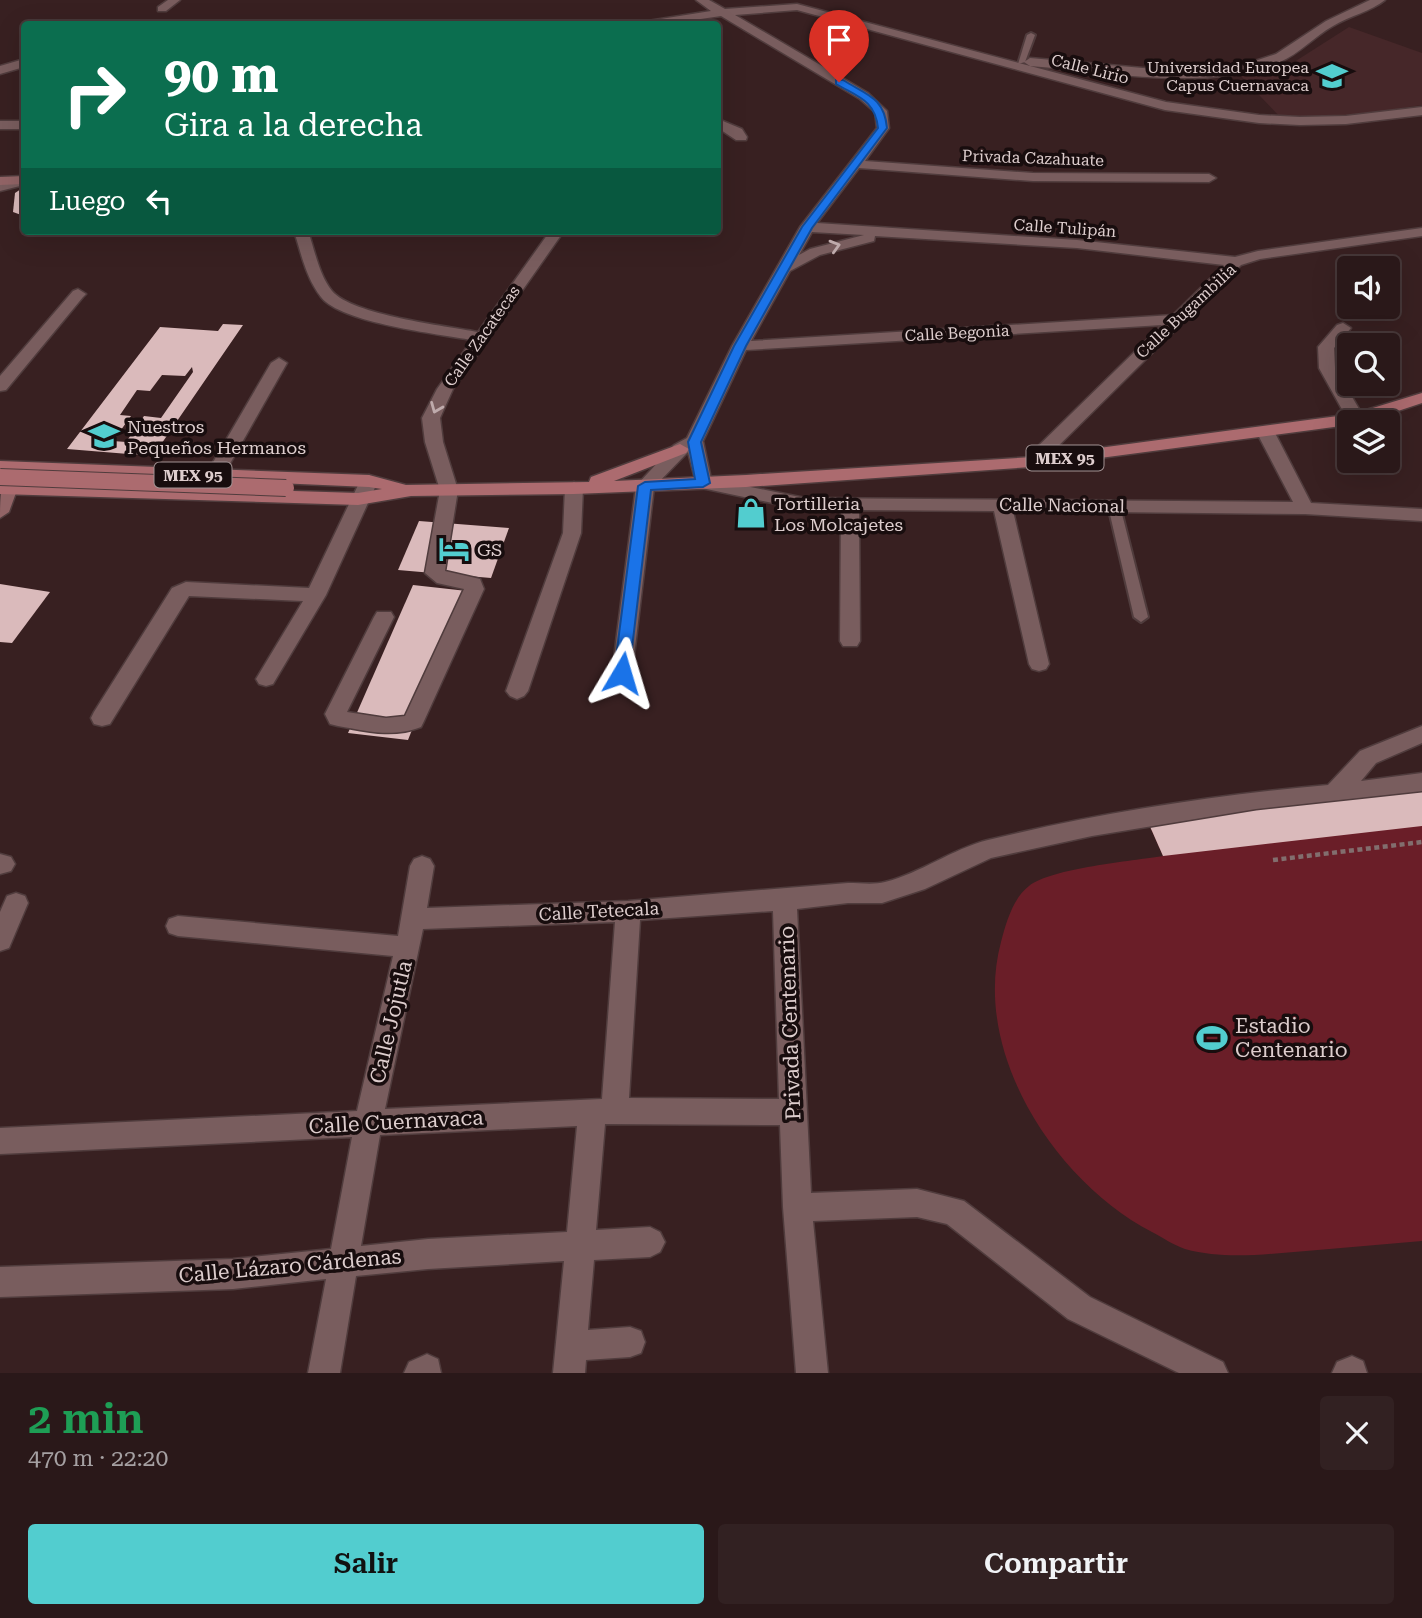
<!DOCTYPE html>
<html lang="es">
<meta charset="utf-8">
<style>
:root{--surface:#2a1819;--page:#322122;--text:#f1f3f6;--muted:#a5a0a2;--line:#463738;--accent:#52cdcf}
body{margin:0;font-family:"Roboto Serif",serif;background:var(--page);color:var(--text);height:100vh;display:flex;flex-direction:column;font-size:26px;white-space:nowrap}
*{box-sizing:border-box;margin:0}
p{font-size:23px;color:var(--muted)}
.icon{flex:none;width:38px;height:38px;fill:none;stroke:currentColor;stroke-width:2;stroke-linecap:round;stroke-linejoin:round}
.map{position:relative;height:1373px;overflow:hidden}
.details{display:flex;flex-direction:column;background:var(--surface);flex:1}
.details>*{flex:none}
.hud{position:absolute;left:21px;top:21px;width:700px;height:214px;border-radius:7px;box-shadow:0 7px 28px #0002,0 0 0 2px var(--line);background:#0b6e4f;color:#fff;overflow:hidden}
.fabs{position:absolute;left:1337px;top:256px;display:grid;gap:14px}
.fabs a{display:grid;place-items:center;width:63px;height:63px;border-radius:7px;background:var(--surface);box-shadow:0 7px 28px #0002,0 0 0 2px var(--line);font-size:35px}
.pin{position:absolute;display:grid;place-items:center;width:60px;height:60px;color:#fff;margin:-72px -30px;border-radius:50% 50% 50% 0;rotate:-45deg;box-shadow:0 0 7px #0007}
.pin .icon{rotate:45deg}
.me{position:absolute;width:77px;margin:-38px;rotate:7deg;stroke-linejoin:round;filter:drop-shadow(0 0 5px #0008)}
.turn{display:flex;align-items:center;gap:24px;height:147px;padding:0 28px;font-size:32px}
.turn .icon{width:91px;height:91px;stroke-width:2.5}
.turn b{display:block;font-size:49px;line-height:60px}
.then{display:flex;align-items:center;height:66px;padding:0 28px;background:#0003;gap:14px;font-size:26px}
.round{display:grid;place-items:center;flex:none;width:74px;height:74px;border-radius:7px;background:var(--page)}
.overview{display:flex;align-items:center;justify-content:space-between;height:119px;padding:0 28px}
h1{font-size:42px;font-weight:600;line-height:52px;color:#1e9e55}
.primary-button{display:flex;gap:14px;margin-top:auto;padding:14px 28px}
.primary-button a{flex:1;height:80px;border-radius:7px;background:var(--accent);color:#111;font-size:28px;font-weight:600;line-height:80px;text-align:center}
.primary-button a+a{background:var(--page);color:var(--text)}
.map>svg:first-child{display:block}
</style>
<div class="map">
<svg width="1422" height="1373" viewBox="0 0 1422 1373">
<rect width="100%" height="100%" fill="#382021"/>
<path fill="#462729" d="M 1349,27 L 1422,53 L 1422,105 L 1371,113 L 1283,120 L 1238,73 L 1291,64 Z"/>
<path fill="#6a1e28" d="M 1422,787 L 1422,1241 C 1383,1244 1345,1248 1306,1251 C 1265,1254 1225,1260 1185,1249 C 1173,1245 1162,1237 1152,1232 C 1056,1182 971,1053 1001,942 C 1006,923 1013,898 1029,886 C 1052,868 1132,861 1163,856 L 1148,822 Z"/>
<g fill="#dababb" fill-rule="evenodd">
<path d="M 24,187 L 24,216 L 13,212 L 15,193 Z"/>
<path d="M 223,324 L 243,325 L 153,456 L 67,449 L 160,327 L 218,331 ZM 192,367 L 193,372 L 161,418 L 144,416 L 126,442 L 113,441 L 131,416 L 120,415 L 137,390 L 150,391 L 162,375 L 185,376 Z"/>
<path d="M 419,521 L 509,528 L 491,578 L 398,570 Z"/>
<path d="M 0,584 L 50,592 L 12,643 L 0,642 Z"/>
<path d="M 413,585 L 467,591 L 408,740 L 348,733 Z"/>
<path d="M 1422,787 L 1422,826 L 1163,856 L 1148,822 Z"/>
</g>
<g fill="none" stroke-linecap="round" stroke-linejoin="round">
<g stroke="#503c3d" stroke-width="4">
<g id="lane">
<path d="M 1031,33 L 1035,35 L 1025,62 L 1018,64 L 1027,35 Z"/>
<path d="M 1114,502 L 1120,506 L 1148,617 L 1141,622 L 1134,617 L 1108,506 Z"/>
</g>
</g>
<g stroke="#503c3d" stroke-width="3">
<g id="street">
<path d="M 168,0 L 180,0 L 166,11 L 158,11 L 158,7 Z"/>
<path d="M 696,0 L 709,0 L 725,9 L 797,4 L 1166,102 L 1259,115 L 1300,117 L 1346,116 L 1422,107 L 1422,115 L 1346,124 L 1300,125 L 1259,123 L 1165,110 L 797,10 L 735,15 L 868,93 L 887,111 L 889,128 L 865,161 L 1033,173 L 1209,174 L 1216,178 L 1209,182 L 1033,181 L 859,168 L 817,223 L 1077,240 L 1235,257 L 1258,251 L 1422,228 L 1422,236 L 1260,259 L 1241,265 L 1038,466 L 1026,466 L 1023,462 L 1026,458 L 1162,325 L 746,350 L 703,441 L 711,479 L 805,498 L 1293,502 L 1257,433 L 1266,428 L 1275,433 L 1311,503 L 1422,509 L 1422,521 L 1305,514 L 1013,511 L 1049,664 L 1046,669 L 1039,671 L 1032,669 L 1029,664 L 994,511 L 859,510 L 860,641 L 857,646 L 843,646 L 840,641 L 841,510 L 805,510 L 697,487 L 688,452 L 654,487 L 632,673 L 629,678 L 622,680 L 615,678 L 612,673 L 636,486 L 674,445 L 687,438 L 732,346 L 800,227 L 877,128 L 875,112 L 860,99 L 721,16 L 667,24 L 642,24 L 648,21 L 711,11 ZM 812,232 L 864,235 L 810,249 L 799,255 ZM 875,236 L 1077,248 L 1224,265 L 1173,315 L 751,341 L 790,271 L 820,255 L 874,241 Z"/>
<path d="M 1370,0 L 1385,0 C 1372,11 1349,16 1333,26 C 1315,36 1299,54 1280,62 C 1207,92 1106,72 1030,66 L 1024,62 L 1030,58 L 1154,69 L 1218,68 L 1246,64 L 1276,54 L 1326,21 Z"/>
<path d="M 24,59 L 24,67 L 0,74 L 0,66 Z"/>
<path d="M 718,119 L 742,129 L 747,137 L 746,140 L 736,140 L 718,128 Z"/>
<rect x="0" y="121" width="24" height="8"/>
<path d="M 24,177 L 24,185 L 0,191 L 0,183 Z"/>
<path d="M 294,231 L 308,231 C 315,251 319,275 332,291 C 352,315 446,326 478,332 L 550,231 L 564,231 L 453,389 L 440,418 L 443,442 L 458,490 L 445,571 L 480,579 L 484,589 L 424,721 L 421,727 C 392,738 367,731 338,726 L 330,724 L 325,714 L 374,617 L 377,612 L 391,612 L 394,617 L 347,712 L 386,718 L 405,716 L 464,589 L 437,583 L 425,573 L 440,490 L 425,442 L 422,418 L 437,389 L 472,340 C 438,334 341,323 321,297 C 306,278 301,253 294,231 Z"/>
<path d="M 78,289 L 86,294 L 83,297 L 6,390 L 0,391 L 0,376 L 73,291 Z"/>
<path d="M 1343,323 L 1351,328 L 1334,348 L 1335,368 L 1365,419 L 1363,422 L 1349,422 L 1319,368 L 1318,347 L 1337,325 Z"/>
<path d="M 279,358 L 287,363 L 223,476 L 214,481 L 208,480 L 205,476 L 271,363 Z"/>
<path d="M 369,475 L 378,481 L 326,595 L 273,684 L 266,686 L 259,684 L 256,679 L 303,601 L 189,596 L 110,724 L 102,726 L 94,724 L 91,718 L 94,712 L 172,588 L 186,582 L 309,588 L 360,481 Z"/>
<path d="M 574,482 L 583,488 L 581,533 L 528,691 L 524,696 L 517,699 L 510,696 L 506,691 L 563,533 L 565,488 Z"/>
<path d="M 1422,726 L 1422,743 L 1376,763 L 1361,781 L 1422,773 L 1422,791 L 1256,809 L 1092,836 L 991,858 L 925,889 L 882,903 L 848,903 L 797,909 L 811,1193 L 917,1189 L 964,1201 L 1090,1297 L 1223,1362 L 1228,1373 L 1179,1373 L 1068,1319 L 947,1224 L 917,1217 L 813,1221 L 828,1373 L 796,1373 L 783,1207 L 780,1125 L 605,1124 L 596,1230 L 650,1227 L 660,1232 L 665,1242 L 660,1252 L 650,1257 L 594,1260 L 588,1330 L 630,1327 L 641,1331 L 645,1342 L 641,1353 L 630,1357 L 586,1360 L 585,1373 L 553,1373 L 564,1261 L 428,1269 L 356,1276 L 340,1373 L 308,1373 L 326,1279 L 233,1289 L 0,1297 L 0,1267 L 233,1259 L 331,1249 L 352,1137 L 0,1154 L 0,1128 L 357,1111 L 393,956 L 178,936 L 169,933 L 166,926 L 169,919 L 178,916 L 398,936 L 410,866 L 414,859 L 422,856 L 430,859 L 434,866 L 427,908 L 628,901 L 848,883 C 860,883 874,885 885,882 C 921,873 952,849 988,840 C 1099,813 1215,795 1328,785 L 1360,751 ZM 773,911 L 779,1099 L 629,1098 L 640,920 ZM 615,922 L 602,1099 L 385,1109 L 423,929 ZM 577,1126 L 567,1232 L 428,1239 L 361,1246 L 380,1135 Z"/>
<path d="M 0,854 L 11,857 L 15,864 L 11,871 L 0,874 Z"/>
<path d="M 16,893 L 25,896 L 28,903 L 9,948 L 0,951 L 0,912 L 7,896 Z"/>
<path d="M 427,1354 L 438,1359 L 441,1373 L 404,1373 L 409,1362 Z"/>
<path d="M 1352,1356 L 1363,1361 L 1367,1373 L 1332,1373 L 1337,1362 Z"/>
</g>
</g>
<g stroke="#503c3d" stroke-width="3">
<g id="secondary">
<path d="M 24,176 L 24,184 L 0,185 L 0,177 Z"/>
<path d="M 16,463 L 25,468 L 9,512 L 0,518 C 0,502 0,468 16,463 Z"/>
</g>
</g>
<g stroke="#503c3d" stroke-width="3">
<path id="primary" d="M 1422,393 L 1422,403 L 1365,422 L 1349,422 L 1349,425 L 1032,467 L 746,487 L 574,494 L 411,496 L 358,505 L 0,494 L 0,482 L 358,493 L 382,489 L 369,487 L 0,471 L 0,461 L 369,475 L 406,485 L 589,482 L 591,477 L 680,444 L 689,449 L 686,453 L 614,481 L 746,475 L 1032,457 L 1353,414 Z"/>
</g>
<path stroke="#826e6e" stroke-width="4.5" stroke-dasharray="5 3.5" stroke-linecap="butt" d="M 1273,860 L 1422,842"/>
<use href="#lane" fill="#795d5e" fill-rule="evenodd"/>
<use href="#street" fill="#795d5e" fill-rule="evenodd"/>
<use href="#secondary" fill="#926466" fill-rule="evenodd"/>
<use href="#primary" fill="#ac6b6f" fill-rule="evenodd"/>
<g stroke="#503c3d" stroke-width="18" stroke-linecap="butt">
<path id="primary-bridge" d="M 0,477 L 286,488"/>
</g>
<use href="#primary-bridge" stroke="#ac6b6f" stroke-width="16"/>
</g>
<defs><path id="oneway-chevron" d="M-2-3.5L2.5 0L-2 3.5" fill="none" stroke-width="1.6" stroke-linecap="round" stroke-linejoin="round" transform="scale(1.75)"/></defs>
<g stroke="#bfabac">
<use href="#oneway-chevron" transform="translate(835 246) rotate(-16)"/>
<use href="#oneway-chevron" transform="translate(436 408) rotate(112)"/>
</g>
<path fill="#1a73e8" stroke="#114b97" stroke-width="2" d="M 836,80 L 843,80 C 867,95 884,97 887,128 L 812,228 L 746,346 L 701,442 L 710,483 L 703,487 L 651,490 L 629,673 L 622,678 L 616,677 L 614,673 L 638,486 L 645,482 L 695,479 L 688,442 L 734,346 L 802,227 L 878,128 C 875,100 858,97 836,84 Z"/>
<defs>
<g id="university-bare" transform="scale(2.415)"><path d="M0-5L7-2L0 1L-7-2ZM-4 1L0 2.5L4 1V4Q0 6-4 4Z" fill="#52cdcf" stroke="#180d0e" stroke-width="2.5" paint-order="stroke"/></g>
<g id="school-bare" transform="scale(2.415)"><path d="M0-5L7-2L0 1L-7-2ZM-4 1L0 2.5L4 1V4Q0 6-4 4Z" fill="#52cdcf" stroke="#180d0e" stroke-width="2.5" paint-order="stroke"/></g>
<g id="shop-bare" transform="scale(2.415)"><path d="M-5-2.5h2.3a2.7 3.5 0 0 1 5.4 0H5L5.5 6h-11ZM-1.5-2.5h3a1.5 2.3 0 0 0-3 0Z" fill="#52cdcf" stroke="#180d0e" stroke-width="2.5" paint-order="stroke"/></g>
<g id="hotel-bare" transform="scale(2.415)"><path d="M-6-4.5h1.5V1H6V5H4.5V3h-9V5H-6ZM-4 0a1.8 1.8 0 1 1 3.6 0ZM.5 0V-2.5h3Q6-2.5 6 0Z" fill="#52cdcf" stroke="#180d0e" stroke-width="2.5" paint-order="stroke"/></g>
<g id="stadium-bare" transform="scale(2.415)"><path d="M0-5a6.5 5 0 1 0 0 10a6.5 5 0 1 0 0-10ZM-3.5-1.8h7v3.6h-7Z" fill="#52cdcf" stroke="#180d0e" stroke-width="2.5" paint-order="stroke"/></g>
</defs>
<g fill-rule="evenodd">
<use href="#university-bare" x="1332" y="76"/>
<use href="#school-bare" x="104" y="436"/>
<use href="#shop-bare" x="751" y="513"/>
<use href="#hotel-bare" x="454" y="549"/>
<use href="#stadium-bare" x="1212" y="1038"/>
</g>
<g text-anchor="middle" dominant-baseline="central" stroke-width="7" stroke-linejoin="round" paint-order="stroke">
<g font-size="16" fill="#ddcdcd" stroke="#180d0e" text-anchor="end">
<text x="1309" y="67">Universidad Europea<tspan x="1309" dy="18">Capus Cuernavaca</tspan></text>
</g>
<g font-size="16" fill="#ddcdcd" stroke="#180d0e">
<text transform="translate(1090 69) rotate(14)">Calle Lirio</text>
<text transform="translate(1033 158) rotate(2)">Privada Cazahuate</text>
<text transform="translate(1065 228) rotate(4)">Calle Tulipán</text>
<text transform="translate(1186 311) rotate(-43)">Calle Bugambilia</text>
<text transform="translate(957 333) rotate(-3)">Calle Begonia</text>
<text transform="translate(482 336) rotate(-55)">Calle Zacatecas</text>
</g>
<g fill="#180d0e" stroke="#a29394" stroke-width="2">
<rect x="1026.5" y="445.5" width="77" height="25" rx="5"/>
<rect x="154.5" y="462.5" width="77" height="25" rx="5"/>
</g>
<g font-size="16" font-weight="bold" fill="#ddcdcd">
<text x="1065" y="458">MEX 95</text>
<text x="193" y="475">MEX 95</text>
</g>
<g font-size="18" fill="#ddcdcd" stroke="#180d0e" text-anchor="start">
<text x="127" y="426">Nuestros<tspan x="127" dy="21">Pequeños Hermanos</tspan></text>
<text x="774" y="503">Tortilleria<tspan x="774" dy="21">Los Molcajetes</tspan></text>
<text x="477" y="549">GS</text>
</g>
<g font-size="18" fill="#ddcdcd" stroke="#180d0e">
<text transform="translate(1062 505) rotate(1)">Calle Nacional</text>
<text transform="translate(599 911) rotate(-3)">Calle Tetecala</text>
</g>
<g font-size="21" fill="#ddcdcd" stroke="#180d0e">
<text transform="translate(391 1022) rotate(-77)">Calle Jojutla</text>
<text transform="translate(790 1023) rotate(-92)">Privada Centenario</text>
<text transform="translate(396 1122) rotate(-3)">Calle Cuernavaca</text>
<text transform="translate(290 1266) rotate(-5)">Calle Lázaro Cárdenas</text>
</g>
<g font-size="21" fill="#ddcdcd" stroke="#180d0e" text-anchor="start">
<text x="1235" y="1026">Estadio<tspan x="1235" dy="24">Centenario</tspan></text>
</g>
</g>
</svg>
<div class="fabs">
<a><svg class="icon" aria-label="sound" viewBox="0 0 24 24"><path d="M4 9h4l5-4v14l-5-4H4zM17 9q2 3 0 6"/></svg></a>
<a><svg class="icon" aria-label="search" viewBox="0 0 24 24"><circle cx="10" cy="10" r="6"/><path d="M15 15l6 6"/></svg></a>
<a><svg class="icon" aria-label="layers" viewBox="0 0 24 24"><path d="M12 4l9 5-9 5-9-5zM3 14l9 5 9-5"/></svg></a>
</div>
<div class="pin" style="left:839px;top:82px;background:#d93025"><svg class="icon" aria-label="arrive" viewBox="0 0 24 24"><path d="M6 21V4h12l-3 4 3 4H6"/></svg></div>
<svg class="me" style="left:622px;top:673px" viewBox="-20 -20 40 40"><path d="M0-17L14 15 0 8-14 15z" fill="#1a73e8" stroke="#fff" stroke-width="4"/></svg>
<div class="hud">
<div class="turn"><svg class="icon" aria-label="right" viewBox="0 0 24 24"><path d="M7 20v-9h11M14 6l5 5-5 5"/></svg><div><b>90 m</b>Gira a la derecha</div></div>
<div class="then">Luego<svg class="icon" aria-label="left" viewBox="0 0 24 24"><path d="M17 20v-9H6M10 6l-5 5 5 5"/></svg></div>
</div>
</div>
<section class="details">
<div class="overview"><div><h1>2 min</h1><p>470 m · 22:20</p></div><a class="round"><svg class="icon" aria-label="close" viewBox="0 0 24 24"><path d="M6 6l12 12M18 6L6 18"/></svg></a></div>
<div class="primary-button"><a>Salir</a><a>Compartir</a></div>
</section>
